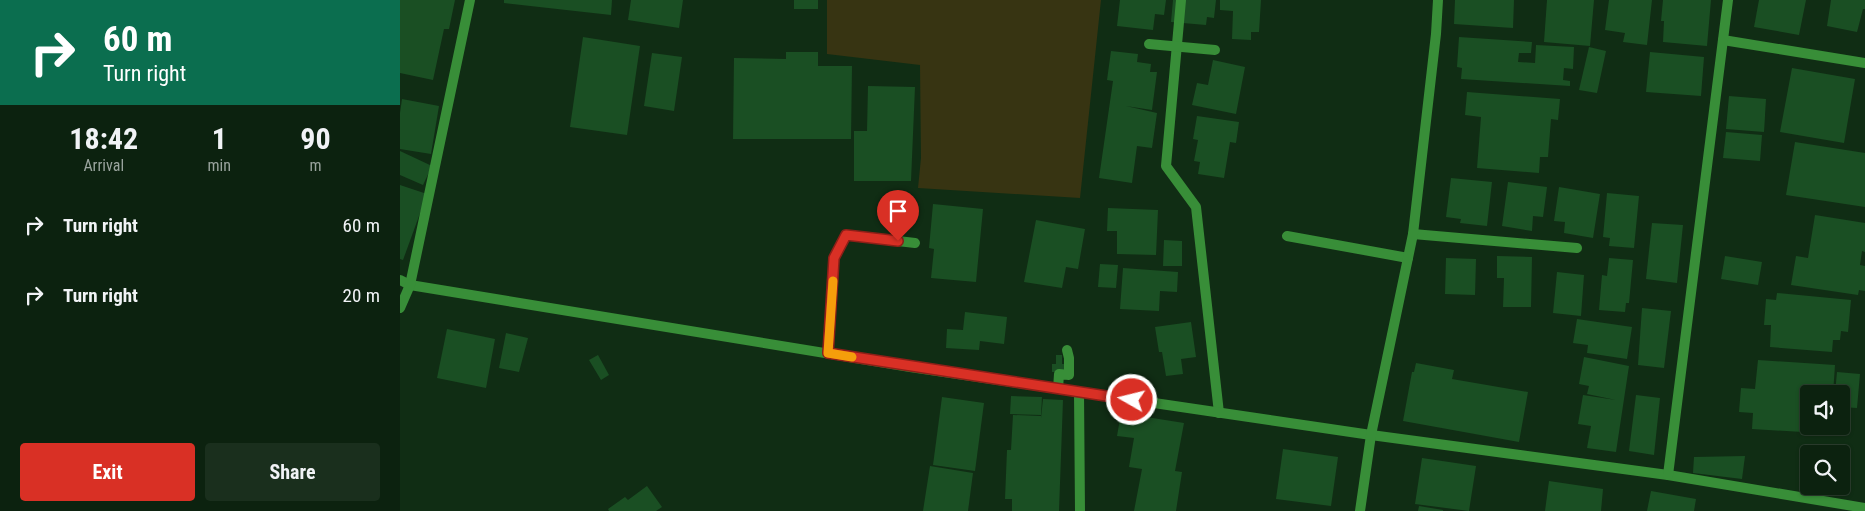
<!DOCTYPE html>
<style>
:root{--surface:#0c220f;--page:#1a2f1d;--text:#f1f3f6;--muted:#9aa49e;--line:#2c3f2f;--accent:#d93025}
body{margin:0;font-family:"Roboto Condensed",sans-serif;background:var(--page);color:var(--text);height:100vh;display:flex;flex-direction:column;font-size:19px;white-space:nowrap}
*{box-sizing:border-box;margin:0}
p{font-size:16px;color:var(--muted)}
.icon{flex:none;width:28px;height:28px;fill:none;stroke:currentColor;stroke-width:2;stroke-linecap:round;stroke-linejoin:round}
.map{position:relative;flex:1;overflow:hidden}
.sheet{display:flex;flex-direction:column;background:var(--surface);width:400px}
.sheet>*{flex:none}
.banner{background:#0b6e4f;color:#fff;overflow:hidden}
.buttons{position:absolute;left:1400px;top:385px;display:grid;gap:10px}
.buttons a{display:grid;place-items:center;width:50px;height:50px;border-radius:5px;background:var(--surface);box-shadow:0 1px 4px #0004,0 0 0 1px var(--line);font-size:25px}
.pin{position:absolute;display:grid;place-items:center;width:42px;height:42px;color:#fff;margin:-51px -21px;border-radius:50% 50% 50% 0;rotate:-45deg;box-shadow:0 0 5px #0007}
.pin .icon{rotate:45deg}
.me{position:absolute;width:55px;margin:-28px;rotate:278deg;stroke-linejoin:round;filter:drop-shadow(0 0 4px #0008)}
.turn{display:flex;align-items:center;gap:18px;height:105px;padding:0 20px;font-size:22px}
.turn .icon{width:65px;height:65px;stroke-width:2.5}
.turn b{display:block;font-size:35px;line-height:42px}
.eta{display:flex;justify-content:space-evenly;align-items:center;height:85px;text-align:center}
.eta b{font-size:30px;font-weight:700;line-height:35px}
.cta{display:flex;gap:10px;margin-top:auto;padding:10px 20px}
.cta a{flex:1;height:58px;border-radius:5px;background:var(--accent);color:#fff;font-size:20px;font-weight:700;line-height:58px;text-align:center}
.cta a+a{background:var(--page);color:var(--text)}
ul{padding:0;list-style:none}
li{display:flex;align-items:center;gap:15px;height:70px;padding:0 20px}
li div{flex:1}
li b{display:block;font-size:19px}
li em{font-style:normal}
main{display:flex;flex:1;min-height:0}
.map>svg:first-child{display:block}
</style>
<main>
<section class="sheet">
<div class="banner">
<div class="turn"><svg class="icon" aria-label="right" viewBox="0 0 24 24"><path d="M7 20v-9h11M14 6l5 5-5 5"/></svg><div><b>60 m</b>Turn right</div></div>
</div>
<div class="eta">
<div><b>18:42</b><p>Arrival</p></div>
<div><b>1</b><p>min</p></div>
<div><b>90</b><p>m</p></div>
</div>
<ul>
<li><svg class="icon" aria-label="right" viewBox="0 0 24 24"><path d="M7 20v-9h11M14 6l5 5-5 5"/></svg><div><b>Turn right</b></div><em>60 m</em></li>
<li><svg class="icon" aria-label="right" viewBox="0 0 24 24"><path d="M7 20v-9h11M14 6l5 5-5 5"/></svg><div><b>Turn right</b></div><em>20 m</em></li>
</ul>
<div class="cta"><a>Exit</a><a>Share</a></div>
</section>
<div class="map">
<svg width="1465" height="511" viewBox="0 0 1465 511">
<rect width="100%" height="100%" fill="#102d14"/>
<path fill="#373412" d="M 427,0 L 701,0 L 680,198 L 518,188 L 521,158 L 520,65 L 427,54 Z"/>
<g fill="#1a4f23">
<path d="M 0,0 L 55,0 L 49,29 L 44,29 L 33,80 L 0,73 Z"/>
<path d="M 104,0 L 212,0 L 211,15 L 104,3 Z"/>
<path d="M 231,0 L 283,0 L 279,28 L 228,20 Z"/>
<rect x="394" y="0" width="24" height="9"/>
<path d="M 720,0 L 766,0 L 764,15 L 755,14 L 753,30 L 717,26 Z"/>
<path d="M 773,0 L 816,0 L 814,18 L 807,17 L 806,25 L 771,22 Z"/>
<path d="M 820,0 L 861,0 L 859,32 L 851,32 L 851,40 L 832,39 L 833,11 L 820,10 Z"/>
<path d="M 1055,0 L 1114,0 L 1113,28 L 1054,24 Z"/>
<path d="M 1147,0 L 1194,0 L 1190,46 L 1144,42 Z"/>
<path d="M 1209,0 L 1252,0 L 1247,45 L 1223,42 L 1225,33 L 1205,30 Z"/>
<path d="M 1263,0 L 1311,0 L 1307,46 L 1263,42 L 1264,21 L 1261,21 Z"/>
<path d="M 1359,0 L 1406,0 L 1399,35 L 1354,27 Z"/>
<path d="M 1431,0 L 1465,0 L 1465,9 L 1463,9 L 1457,32 L 1427,26 Z"/>
<path d="M 183,37 L 240,46 L 227,135 L 170,127 Z"/>
<path d="M 1059,37 L 1132,42 L 1131,53 L 1119,53 L 1118,62 L 1135,63 L 1136,45 L 1174,47 L 1173,69 L 1164,68 L 1163,80 L 1170,81 L 1170,86 L 1061,79 L 1062,68 L 1057,67 Z"/>
<path d="M 1189,47 L 1206,51 L 1197,93 L 1179,90 Z"/>
<path d="M 711,51 L 738,54 L 737,62 L 751,64 L 750,72 L 757,72 L 752,110 L 726,106 L 757,113 L 752,148 L 737,146 L 732,183 L 699,178 L 713,81 L 707,80 Z"/>
<path d="M 386,52 L 418,52 L 418,66 L 452,66 L 451,139 L 333,139 L 334,58 L 386,59 Z"/>
<path d="M 1250,52 L 1304,57 L 1301,96 L 1246,92 Z"/>
<path d="M 252,53 L 282,57 L 274,111 L 244,106 Z"/>
<path d="M 813,60 L 845,67 L 836,114 L 792,105 L 797,83 L 808,85 Z"/>
<path d="M 1392,68 L 1455,79 L 1444,143 L 1380,132 Z"/>
<path d="M 468,86 L 515,87 L 511,181 L 454,181 L 454,131 L 467,131 Z"/>
<path d="M 1067,92 L 1160,99 L 1158,120 L 1151,119 L 1148,157 L 1140,157 L 1139,173 L 1077,168 L 1081,117 L 1065,115 Z"/>
<path d="M 1329,96 L 1366,99 L 1364,132 L 1326,129 Z"/>
<path d="M 2,99 L 39,106 L 31,154 L 0,149 L 0,113 Z"/>
<path d="M 797,116 L 839,122 L 836,143 L 830,142 L 824,178 L 798,174 L 800,162 L 794,161 L 798,140 L 793,139 Z"/>
<path d="M 1326,132 L 1362,135 L 1360,161 L 1323,158 Z"/>
<path d="M 1395,142 L 1465,153 L 1465,207 L 1386,195 Z"/>
<path d="M 0,151 L 32,166 L 23,185 L 0,175 Z"/>
<path d="M 1051,178 L 1092,182 L 1087,226 L 1060,223 L 1061,219 L 1046,217 Z"/>
<path d="M 1108,182 L 1147,187 L 1143,217 L 1133,216 L 1132,231 L 1102,226 Z"/>
<path d="M 0,185 L 27,194 L 3,260 L 0,259 Z"/>
<path d="M 1159,187 L 1200,194 L 1193,238 L 1164,233 L 1165,222 L 1154,221 Z"/>
<path d="M 1207,193 L 1239,196 L 1234,248 L 1209,246 L 1210,238 L 1203,237 Z"/>
<path d="M 533,204 L 583,209 L 576,282 L 531,278 L 534,249 L 529,248 Z"/>
<path d="M 708,208 L 758,210 L 756,255 L 717,254 L 717,231 L 707,231 Z"/>
<path d="M 1415,215 L 1465,223 L 1465,252 L 1462,251 L 1460,265 L 1465,266 L 1465,291 L 1459,290 L 1458,295 L 1391,285 L 1396,256 L 1408,258 Z"/>
<path d="M 636,220 L 685,229 L 678,269 L 666,267 L 662,288 L 624,282 Z"/>
<path d="M 1252,223 L 1283,225 L 1277,283 L 1246,279 Z"/>
<path d="M 764,240 L 782,241 L 782,266 L 763,266 Z"/>
<path d="M 1097,256 L 1132,257 L 1131,307 L 1103,307 L 1104,278 L 1097,278 Z"/>
<path d="M 1325,256 L 1362,262 L 1358,285 L 1321,279 Z"/>
<path d="M 1046,258 L 1076,259 L 1075,295 L 1045,294 Z"/>
<path d="M 1209,258 L 1233,260 L 1229,303 L 1226,303 L 1225,312 L 1199,310 L 1202,275 L 1207,276 Z"/>
<path d="M 700,264 L 718,265 L 716,288 L 698,287 Z"/>
<path d="M 723,268 L 778,272 L 777,292 L 760,291 L 759,311 L 720,309 Z"/>
<path d="M 1157,272 L 1184,275 L 1181,316 L 1153,313 Z"/>
<path d="M 1377,293 L 1451,300 L 1448,332 L 1441,331 L 1440,340 L 1433,340 L 1432,352 L 1370,347 L 1371,325 L 1364,325 L 1366,299 L 1376,300 Z"/>
<path d="M 1242,308 L 1271,311 L 1264,368 L 1238,365 Z"/>
<path d="M 565,312 L 607,317 L 604,344 L 580,341 L 579,350 L 546,348 L 547,329 L 563,330 Z"/>
<path d="M 1177,319 L 1232,327 L 1227,359 L 1187,353 L 1188,345 L 1173,343 Z"/>
<path d="M 791,322 L 796,357 L 781,359 L 783,374 L 766,376 L 762,352 L 759,352 L 755,327 Z"/>
<path d="M 47,329 L 95,339 L 86,388 L 37,378 Z"/>
<path d="M 106,333 L 128,338 L 119,372 L 99,368 Z"/>
<path d="M 198,355 L 209,375 L 201,380 L 189,360 Z"/>
<path d="M 656,355 L 662,355 L 662,364 L 668,364 L 668,372 L 652,372 L 652,364 L 656,364 Z"/>
<path d="M 1184,357 L 1229,366 L 1216,452 L 1187,448 L 1191,426 L 1178,424 L 1183,395 L 1216,400 L 1187,394 L 1189,386 L 1179,384 Z"/>
<path d="M 1358,360 L 1435,365 L 1433,394 L 1409,394 L 1409,416 L 1404,416 L 1403,432 L 1352,429 L 1353,413 L 1339,412 L 1341,388 L 1355,389 Z"/>
<path d="M 1016,363 L 1054,370 L 1052,379 L 1128,392 L 1119,442 L 1003,421 L 1012,372 L 1014,372 Z"/>
<path d="M 1437,372 L 1460,374 L 1457,408 L 1441,407 L 1441,394 L 1435,394 Z"/>
<path d="M 1236,395 L 1260,398 L 1254,455 L 1229,451 Z"/>
<path d="M 611,396 L 642,397 L 641,415 L 610,414 Z"/>
<path d="M 542,397 L 584,403 L 575,471 L 533,465 Z"/>
<path d="M 643,399 L 663,400 L 659,511 L 612,511 L 612,499 L 605,499 L 607,450 L 611,450 L 613,415 L 641,416 L 641,418 Z"/>
<path d="M 721,413 L 784,423 L 775,471 L 782,472 L 776,511 L 734,511 L 742,469 L 729,467 L 734,438 L 717,436 Z"/>
<path d="M 883,449 L 938,457 L 931,506 L 876,499 Z"/>
<path d="M 1345,456 L 1342,479 L 1293,473 L 1294,457 Z"/>
<path d="M 1022,458 L 1076,466 L 1069,511 L 1015,504 Z"/>
<path d="M 530,466 L 573,473 L 568,511 L 523,511 Z"/>
<path d="M 1149,481 L 1203,489 L 1201,511 L 1145,511 Z"/>
<path d="M 247,486 L 262,507 L 256,511 L 209,511 L 208,509 L 225,497 L 228,500 Z"/>
<path d="M 1251,491 L 1296,499 L 1294,511 L 1247,511 Z"/>
<path d="M 1019,506 L 1043,510 L 1043,511 L 1018,511 Z"/>
</g>
<g fill="none" stroke-linecap="round" stroke-linejoin="round">
<g stroke="#388e38" stroke-width="10">
<path d="M 428,353 L 434,258 L 446,235 L 515,243"/>
<path d="M 658,389 L 659,374 L 669,375 L 669,358 L 667,350"/>
</g>
<g stroke="#388e38" stroke-width="10">
<path d="M 781,0 L 766,166 L 796,207 L 819,413"/>
<path d="M 1323,40 L 1465,63"/>
<path d="M 749,44 L 815,50"/>
<path d="M 1013,234 L 1177,248"/>
<path d="M 887,236 L 1008,258"/>
<path d="M 0,280 L 10,285 L 510,367 L 971,435 L 1268,475 L 1465,508"/>
<path d="M 0,308 L 10,285 L 70,0"/>
<path d="M 679,392 L 680,511"/>
<path d="M 1268,475 L 1328,0"/>
<path d="M 960,511 L 971,435 L 1013,234 L 1036,34 L 1038,0"/>
</g>
</g>
<g fill="none" stroke-linecap="round" stroke-linejoin="round">
<g stroke="#8d1f18" stroke-width="12">
<path id="route" d="M 498,241 L 446,235 L 434,258 L 428,353 L 732,400"/>
</g>
<use href="#route" stroke="#d93025" stroke-width="9"/>
<path stroke="#f59e0b" stroke-width="9" d="M 433,281 L 428,353 L 452,357"/>
</g>
</svg>
<div class="buttons">
<a><svg class="icon" aria-label="sound" viewBox="0 0 24 24"><path d="M4 9h4l5-4v14l-5-4H4zM17 9q2 3 0 6"/></svg></a>
<a><svg class="icon" aria-label="search" viewBox="0 0 24 24"><circle cx="10" cy="10" r="6"/><path d="M15 15l6 6"/></svg></a>
</div>
<div class="pin" style="left:498px;top:241px;background:#d93025"><svg class="icon" aria-label="arrive" viewBox="0 0 24 24"><path d="M6 21V4h12l-3 4 3 4H6"/></svg></div>
<svg class="me" style="left:732px;top:400px" viewBox="-20 -20 40 40"><circle r="17" fill="#d93025" stroke="#fff" stroke-width="3"/><path d="M0-11L8 9 0 5-8 9z" fill="#fff"/></svg>
</div>
</main>
